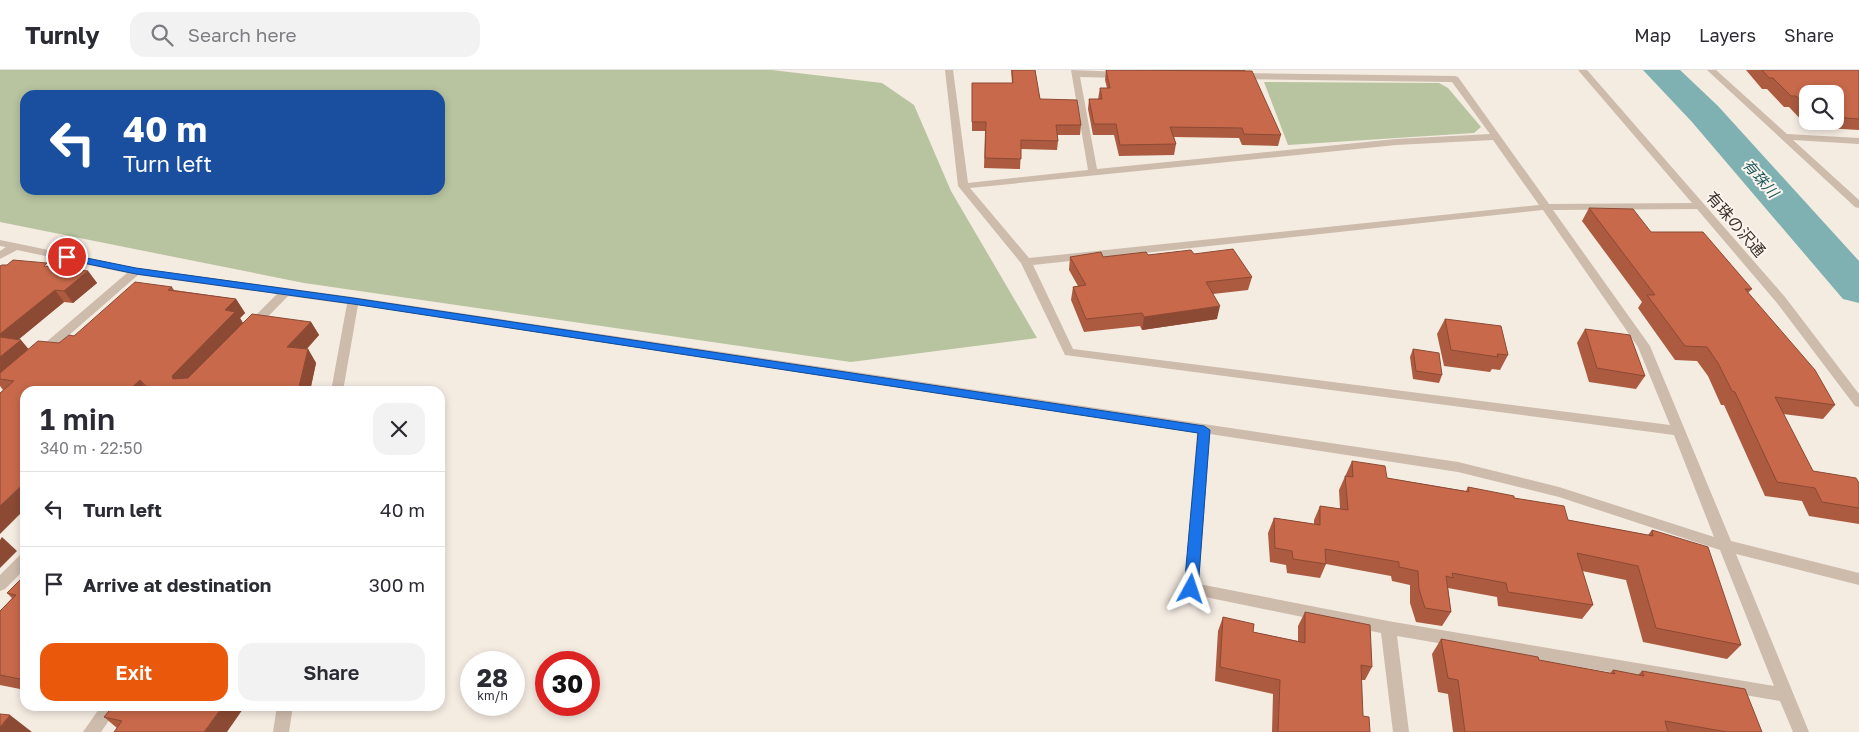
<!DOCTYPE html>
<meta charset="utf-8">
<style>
:root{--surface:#fff;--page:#f2f2f3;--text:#2b2b33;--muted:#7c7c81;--line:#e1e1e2;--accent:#ea580c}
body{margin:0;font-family:"Golos Text","Noto Sans JP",sans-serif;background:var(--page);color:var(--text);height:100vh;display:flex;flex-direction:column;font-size:19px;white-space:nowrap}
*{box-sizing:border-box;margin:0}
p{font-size:16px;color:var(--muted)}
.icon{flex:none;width:28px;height:28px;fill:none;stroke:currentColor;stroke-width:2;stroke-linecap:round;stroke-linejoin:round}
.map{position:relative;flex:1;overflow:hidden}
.panel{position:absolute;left:20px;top:316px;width:425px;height:325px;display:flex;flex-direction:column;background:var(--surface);border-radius:15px;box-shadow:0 2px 8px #0003}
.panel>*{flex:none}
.guide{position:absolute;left:20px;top:20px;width:425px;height:105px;border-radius:15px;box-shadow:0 2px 8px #0003;background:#1a4fa0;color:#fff;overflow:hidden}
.controls{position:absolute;left:1799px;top:15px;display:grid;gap:10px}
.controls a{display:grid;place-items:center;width:45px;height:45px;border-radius:10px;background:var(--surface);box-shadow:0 2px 8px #0003;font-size:25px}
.speed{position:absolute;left:460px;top:581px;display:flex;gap:10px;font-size:25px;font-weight:700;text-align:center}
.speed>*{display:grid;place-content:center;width:65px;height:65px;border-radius:50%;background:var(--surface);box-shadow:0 2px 8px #0003;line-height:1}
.speed small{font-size:12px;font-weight:400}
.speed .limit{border:8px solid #d22;background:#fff;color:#111}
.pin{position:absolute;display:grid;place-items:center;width:42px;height:42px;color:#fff;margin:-21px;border:2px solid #fff;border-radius:50%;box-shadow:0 1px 5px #0007}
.me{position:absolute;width:55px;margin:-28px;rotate:5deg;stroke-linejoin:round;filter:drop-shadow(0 0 4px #0008)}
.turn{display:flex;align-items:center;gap:18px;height:105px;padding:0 20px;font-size:22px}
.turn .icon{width:65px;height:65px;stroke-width:2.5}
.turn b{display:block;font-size:35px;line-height:42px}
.round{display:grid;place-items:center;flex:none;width:52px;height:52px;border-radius:15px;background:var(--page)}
.summary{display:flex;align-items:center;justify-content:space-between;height:85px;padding:0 20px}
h1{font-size:30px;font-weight:600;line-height:38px}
.primary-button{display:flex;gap:10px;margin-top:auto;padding:10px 20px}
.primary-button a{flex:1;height:58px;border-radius:15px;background:var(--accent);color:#fff;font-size:20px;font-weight:600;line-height:58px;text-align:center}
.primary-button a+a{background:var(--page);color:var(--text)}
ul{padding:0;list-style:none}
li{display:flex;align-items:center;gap:15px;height:75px;padding:0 20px;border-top:1px solid var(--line)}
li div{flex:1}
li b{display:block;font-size:19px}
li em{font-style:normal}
header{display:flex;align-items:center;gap:30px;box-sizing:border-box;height:70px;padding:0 25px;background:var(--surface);border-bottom:1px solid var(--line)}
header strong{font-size:24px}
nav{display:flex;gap:28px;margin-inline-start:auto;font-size:18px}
.search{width:350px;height:45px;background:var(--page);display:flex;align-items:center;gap:12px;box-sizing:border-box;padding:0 18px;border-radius:15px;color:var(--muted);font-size:19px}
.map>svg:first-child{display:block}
</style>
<header>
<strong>Turnly</strong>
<div class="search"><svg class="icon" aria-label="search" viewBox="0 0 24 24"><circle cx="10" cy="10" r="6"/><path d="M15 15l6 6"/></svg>Search here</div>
<nav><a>Map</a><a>Layers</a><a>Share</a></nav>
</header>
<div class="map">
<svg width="1859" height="662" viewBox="0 0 1859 662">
<rect width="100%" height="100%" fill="#f4ebe1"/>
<g fill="#b8c4a0" fill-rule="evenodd">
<path d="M 0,0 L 772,0 L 882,13 L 914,35 L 951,121 L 1037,268 L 851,292 L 304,213 L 0,152 ZM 25,25 L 440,25 L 440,120 L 25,120 Z"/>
<path d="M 1264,12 L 1439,13 L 1448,18 L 1481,57 L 1474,63 L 1288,75 Z"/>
</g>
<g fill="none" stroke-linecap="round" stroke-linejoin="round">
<path fill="#7fb0b2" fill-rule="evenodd" d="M 1643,0 L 1680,0 L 1718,36 L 1859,191 L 1859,233 L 1843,229 L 1692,52 Z"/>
<g fill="#cdbbac" fill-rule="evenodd">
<path d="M 945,0 L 953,0 L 968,113 L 1088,100 L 1071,0 L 1121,2 L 1125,5 L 1121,8 L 1080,7 L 1097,99 L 1396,69 L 1490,64 L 1452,12 L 1239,9 L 1235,6 L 1239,3 L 1455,6 L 1458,7 L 1549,134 L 1692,133 L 1578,0 L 1587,0 L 1785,227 L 1859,324 L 1859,337 L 1855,336 L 1777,233 L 1697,139 L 1553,140 L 1650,276 L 1731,471 L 1859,503 L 1859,515 L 1736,484 L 1809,662 L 1793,662 L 1780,631 L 1397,566 L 1409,662 L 1393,662 L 1381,563 L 1186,523 L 1184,519 L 1197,363 L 358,235 L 343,321 L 331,321 L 347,234 L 288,226 L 256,259 L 252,260 L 246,256 L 248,253 L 277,224 L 138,205 L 45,286 L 41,287 L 35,283 L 37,280 L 127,203 L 17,180 L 0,189 L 0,181 L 6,177 L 0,176 L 0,170 L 136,198 L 353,227 L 1458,392 L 1559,417 L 1714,467 L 1674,365 L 1065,285 L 1021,193 L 958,116 ZM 1493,70 L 1539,135 L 1029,188 L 970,118 L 1396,75 ZM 1543,140 L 1638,277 L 1670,355 L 1073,279 L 1033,195 ZM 1210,364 L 1458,402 L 1559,427 L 1720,480 L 1774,616 L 1388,551 L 1199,514 Z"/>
<path d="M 1707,0 L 1716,0 L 1787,64 L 1859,68 L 1859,74 L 1793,70 L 1859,130 L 1859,138 L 1855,137 Z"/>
<path d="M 25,483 L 25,499 L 5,519 L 0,521 L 0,505 L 20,485 Z"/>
<path d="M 101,636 L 119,636 L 101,662 L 83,662 Z"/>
<path d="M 277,636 L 293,636 L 289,662 L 273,662 Z"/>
</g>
</g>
<g fill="#ac5a40" fill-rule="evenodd">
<path d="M 1011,0 L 1035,0 L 1040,29 L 1081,55 L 1080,65 L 1057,65 L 1058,71 L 1057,80 L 1021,79 L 1020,99 L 984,98 L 985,61 L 972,61 L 972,22 L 1012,13 Z"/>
<path d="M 1106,0 L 1245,0 L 1281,65 L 1278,76 L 1242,75 L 1239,68 L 1174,67 L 1176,74 L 1174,85 L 1119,86 L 1114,65 L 1093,65 L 1088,39 L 1089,29 L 1098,29 L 1100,18 L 1107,18 L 1105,10 Z"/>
<path d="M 1746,0 L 1859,0 L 1859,60 L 1808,57 L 1789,37 L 1784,37 L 1767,19 L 1762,19 ZM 1808,24 L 1835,24 L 1835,51 L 1808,51 Z"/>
<path d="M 1589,138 L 1651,162 L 1752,219 L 1748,223 L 1835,335 L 1823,349 L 1783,344 L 1813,401 L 1859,438 L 1859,454 L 1809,446 L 1802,431 L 1765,426 L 1724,335 L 1721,335 L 1708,306 L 1697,291 L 1675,290 L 1638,238 L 1642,232 L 1582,151 Z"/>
<path d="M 1194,184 L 1252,207 L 1248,220 L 1213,224 L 1217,249 L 1142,260 L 1140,256 L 1084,262 L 1071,230 L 1073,217 L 1078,216 L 1069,200 L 1070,187 L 1103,187 Z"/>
<path d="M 0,196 L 50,197 L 88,201 L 97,213 L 73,233 L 64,232 L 19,269 L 28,279 L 59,273 L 172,217 L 174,220 L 236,229 L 245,243 L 240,248 L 243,253 L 311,252 L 319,265 L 307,279 L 308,279 L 316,293 L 310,321 L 25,321 L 25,439 L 3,320 L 0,316 Z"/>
<path d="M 1445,249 L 1508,285 L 1500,300 L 1492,299 L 1490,302 L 1444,296 L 1437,264 Z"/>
<path d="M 1585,259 L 1645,306 L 1636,319 L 1589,312 L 1577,273 Z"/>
<path d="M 1413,279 L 1442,305 L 1439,313 L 1413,309 L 1410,287 Z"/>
<path d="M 1352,391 L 1387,408 L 1466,421 L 1468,417 L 1514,428 L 1568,450 L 1648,465 L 1652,460 L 1741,575 L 1727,589 L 1643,572 L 1626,510 L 1582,501 L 1593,535 L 1582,549 L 1498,536 L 1497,527 L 1448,518 L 1451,542 L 1442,556 L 1416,552 L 1410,533 L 1410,515 L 1392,511 L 1391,506 L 1326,494 L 1320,508 L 1287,503 L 1286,495 L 1270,492 L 1268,463 L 1274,448 L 1314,454 L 1314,450 L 1320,436 L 1340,439 L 1339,420 Z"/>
<path d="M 25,505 L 25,620 L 0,615 L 0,541 L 12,528 L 7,523 Z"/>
<path d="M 1305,542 L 1372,597 L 1365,610 L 1361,610 L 1363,646 L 1370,662 L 1272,662 L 1273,624 L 1215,611 L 1218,561 L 1223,547 L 1253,562 L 1298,571 L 1298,556 Z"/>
<path d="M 1441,569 L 1539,590 L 1610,603 L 1613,600 L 1638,605 L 1642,601 L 1762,662 L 1453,662 L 1448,624 L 1438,622 L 1432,584 Z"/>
<path d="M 245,636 L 117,658 L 104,647 Z"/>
</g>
<g fill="#8c4a34">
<path d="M 88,201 L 97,213 L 73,233 L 64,221 Z"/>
<path d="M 55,220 L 64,232 L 7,279 L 0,270 L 0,264 Z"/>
<path d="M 236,229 L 245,243 L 240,248 L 244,255 L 182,320 L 173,309 L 172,306 L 225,240 Z"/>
<path d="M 1220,236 L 1217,249 L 1142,260 L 1144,247 Z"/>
<path d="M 311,252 L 319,265 L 295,291 L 287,277 Z"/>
<path d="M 21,270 L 31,282 L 0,309 L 0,287 Z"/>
<path d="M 308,279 L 316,293 L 310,321 L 298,321 Z"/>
<path d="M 140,310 L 148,321 L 128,321 Z"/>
<path d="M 24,413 L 25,414 L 25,439 L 0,464 L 0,436 Z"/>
<path d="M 2,467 L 17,481 L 0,498 L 0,470 Z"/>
<path d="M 223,636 L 245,636 L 227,662 L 204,662 Z"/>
<path d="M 10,645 L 32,662 L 0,662 L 0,657 Z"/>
</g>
<g fill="#c8694b" stroke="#8c4a34">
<path d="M 1012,0 L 1035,0 L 1040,29 L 1077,30 L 1081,55 L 1056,55 L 1058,71 L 1021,70 L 1021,89 L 985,88 L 986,52 L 972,52 L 972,13 L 1013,13 Z"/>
<path d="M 1106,0 L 1252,1 L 1281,65 L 1244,64 L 1242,58 L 1170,57 L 1176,74 L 1120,75 L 1116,54 L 1094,54 L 1089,29 L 1102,29 L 1100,18 L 1110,18 Z"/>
<path d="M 1762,0 L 1859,0 L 1859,49 L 1835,47 L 1835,24 L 1808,24 L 1808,38 L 1796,26 L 1791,26 L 1773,8 L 1769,8 Z"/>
<path d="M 1589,138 L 1633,139 L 1651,162 L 1703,162 L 1752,219 L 1745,219 L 1815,300 L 1835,335 L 1775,327 L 1813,401 L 1856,408 L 1859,413 L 1859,438 L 1822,432 L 1815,418 L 1777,412 L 1735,322 L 1732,321 L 1718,293 L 1707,277 L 1685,276 L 1647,225 L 1655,225 Z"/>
<path d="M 1233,179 L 1252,207 L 1206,212 L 1220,236 L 1144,247 L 1142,243 L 1086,249 L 1073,217 L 1086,215 L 1070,187 L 1101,182 L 1103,187 L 1146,182 L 1148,185 L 1191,180 L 1194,184 Z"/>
<path d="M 13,190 L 47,193 L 44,196 L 88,201 L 64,221 L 55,220 L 0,264 L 0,196 L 2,195 L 7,195 Z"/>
<path d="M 135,212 L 172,217 L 168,220 L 236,229 L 225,240 L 235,242 L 172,306 L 173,309 L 188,308 L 252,244 L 311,252 L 287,277 L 308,279 L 298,321 L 177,321 L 146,316 L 140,310 L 128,321 L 25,321 L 25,413 L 24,413 L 0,436 L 0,323 L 14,311 L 0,309 L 0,303 L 38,271 L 59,273 L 69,265 L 74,266 Z"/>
<path d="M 1445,249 L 1501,256 L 1508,285 L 1497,284 L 1498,287 L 1451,280 Z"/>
<path d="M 1585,259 L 1630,265 L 1645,306 L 1597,298 Z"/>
<path d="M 0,267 L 21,270 L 0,287 Z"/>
<path d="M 1413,279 L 1439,283 L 1442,305 L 1416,301 Z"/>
<path d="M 1352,391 L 1385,396 L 1387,408 L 1469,422 L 1468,417 L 1514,426 L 1514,428 L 1564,436 L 1568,450 L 1653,466 L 1652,460 L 1708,477 L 1741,575 L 1656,558 L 1638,496 L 1577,483 L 1593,535 L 1508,522 L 1506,513 L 1452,503 L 1453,508 L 1446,506 L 1451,542 L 1425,538 L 1419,519 L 1418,501 L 1399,497 L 1399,492 L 1325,479 L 1326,494 L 1293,489 L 1292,481 L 1275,478 L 1274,448 L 1320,455 L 1320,436 L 1348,440 L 1345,406 L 1353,407 Z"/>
<path d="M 25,505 L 25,610 L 0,605 L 0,541 L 16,525 L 7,523 Z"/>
<path d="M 1305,542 L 1370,555 L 1372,597 L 1361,595 L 1363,646 L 1369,647 L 1370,662 L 1278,662 L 1280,610 L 1220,597 L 1223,547 L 1254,554 L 1253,562 L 1305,573 Z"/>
<path d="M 1441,569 L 1538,587 L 1539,590 L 1615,604 L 1613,600 L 1644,606 L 1642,601 L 1745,619 L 1762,662 L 1727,662 L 1665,651 L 1668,662 L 1465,662 L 1458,610 L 1448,608 Z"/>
<path d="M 113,636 L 223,636 L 204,662 L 114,662 L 122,651 L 104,647 Z"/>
<path d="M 0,644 L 10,645 L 0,657 Z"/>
</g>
<path fill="#1a73e8" stroke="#114b97" d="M 67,184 L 136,198 L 353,228 L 1204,356 L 1210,360 L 1198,519 L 1196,523 L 1191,524 L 1186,523 L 1184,519 L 1198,363 L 353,234 L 136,204 L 64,189 L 62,187 Z"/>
<g text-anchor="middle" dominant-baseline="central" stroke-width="4" stroke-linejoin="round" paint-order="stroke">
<g font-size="15" font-style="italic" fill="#1f5a5e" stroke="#fbf5ee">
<text transform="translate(1761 108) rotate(49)">有珠川</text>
</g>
<g font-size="16" fill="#3b302b" stroke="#fbf5ee">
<text transform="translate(1736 154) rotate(49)">有珠の沢通</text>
</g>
</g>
</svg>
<div class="controls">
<a><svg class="icon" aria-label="search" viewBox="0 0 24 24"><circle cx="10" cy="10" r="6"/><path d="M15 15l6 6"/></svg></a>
</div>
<div class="speed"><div>28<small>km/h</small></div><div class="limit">30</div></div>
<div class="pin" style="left:67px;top:187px;background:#d93025"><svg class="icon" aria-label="arrive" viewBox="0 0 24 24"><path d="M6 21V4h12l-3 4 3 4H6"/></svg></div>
<svg class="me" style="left:1191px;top:519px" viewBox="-20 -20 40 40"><path d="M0-17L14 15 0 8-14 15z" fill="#1a73e8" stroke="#fff" stroke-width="4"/></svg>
<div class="guide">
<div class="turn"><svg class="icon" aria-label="left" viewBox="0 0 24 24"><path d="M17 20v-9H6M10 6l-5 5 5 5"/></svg><div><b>40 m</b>Turn left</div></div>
</div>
<section class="panel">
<div class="summary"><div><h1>1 min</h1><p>340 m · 22:50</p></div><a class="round"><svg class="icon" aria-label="close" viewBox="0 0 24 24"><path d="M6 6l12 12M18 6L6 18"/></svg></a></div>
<ul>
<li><svg class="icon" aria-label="left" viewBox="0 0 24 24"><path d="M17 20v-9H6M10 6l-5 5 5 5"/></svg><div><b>Turn left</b></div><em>40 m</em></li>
<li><svg class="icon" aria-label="arrive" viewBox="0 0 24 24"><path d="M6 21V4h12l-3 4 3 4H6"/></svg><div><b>Arrive at destination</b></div><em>300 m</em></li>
</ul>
<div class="primary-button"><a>Exit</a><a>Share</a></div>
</section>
</div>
